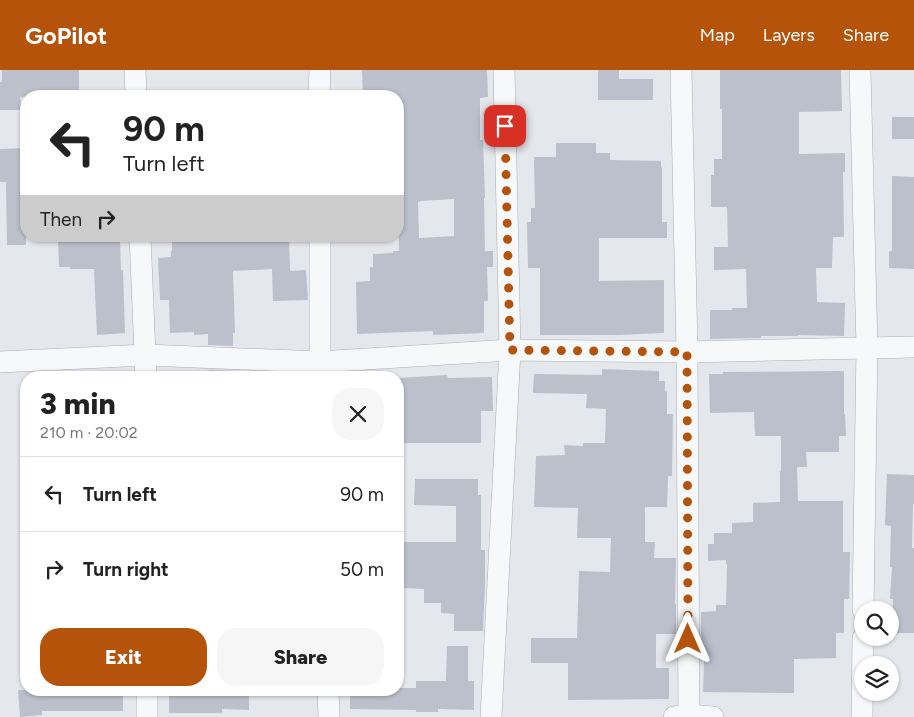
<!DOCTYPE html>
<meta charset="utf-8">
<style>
:root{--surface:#fff;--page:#f6f6f6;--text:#222;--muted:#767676;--line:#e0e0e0;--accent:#b45309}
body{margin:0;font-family:Figtree,sans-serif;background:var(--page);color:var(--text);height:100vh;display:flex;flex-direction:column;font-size:19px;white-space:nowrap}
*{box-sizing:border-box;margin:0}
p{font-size:16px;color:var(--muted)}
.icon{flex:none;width:28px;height:28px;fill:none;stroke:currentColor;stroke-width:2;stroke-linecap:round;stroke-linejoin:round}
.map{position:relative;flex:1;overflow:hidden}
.panel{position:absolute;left:20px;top:301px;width:384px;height:325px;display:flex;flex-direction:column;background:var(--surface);border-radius:20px;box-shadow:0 1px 4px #0004}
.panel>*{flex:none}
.hud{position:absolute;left:20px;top:20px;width:384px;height:152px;border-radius:20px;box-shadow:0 1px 4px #0004;background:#fff;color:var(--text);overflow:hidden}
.buttons{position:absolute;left:854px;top:531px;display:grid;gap:10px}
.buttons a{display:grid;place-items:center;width:45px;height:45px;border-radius:50%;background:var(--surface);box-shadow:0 1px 4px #0004;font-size:25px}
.pin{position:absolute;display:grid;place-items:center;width:42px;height:42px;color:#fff;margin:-21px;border-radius:10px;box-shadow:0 2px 8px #0006}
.me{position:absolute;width:55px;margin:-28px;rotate:0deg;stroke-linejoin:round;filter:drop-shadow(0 0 4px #0008)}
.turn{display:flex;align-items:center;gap:18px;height:105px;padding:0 20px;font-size:22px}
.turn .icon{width:65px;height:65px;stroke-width:2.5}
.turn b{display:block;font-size:35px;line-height:42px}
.then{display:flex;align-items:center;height:48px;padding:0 20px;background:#0003;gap:10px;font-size:19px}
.round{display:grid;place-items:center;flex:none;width:52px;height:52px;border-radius:20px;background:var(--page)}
.headline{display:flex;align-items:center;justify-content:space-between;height:85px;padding:0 20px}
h1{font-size:30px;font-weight:800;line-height:38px}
.primary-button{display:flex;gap:10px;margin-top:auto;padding:10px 20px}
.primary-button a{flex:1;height:58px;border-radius:20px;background:var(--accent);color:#fff;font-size:20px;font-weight:800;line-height:58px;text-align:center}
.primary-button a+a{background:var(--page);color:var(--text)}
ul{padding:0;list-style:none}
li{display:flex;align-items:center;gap:15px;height:75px;padding:0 20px;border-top:1px solid var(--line)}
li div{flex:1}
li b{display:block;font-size:19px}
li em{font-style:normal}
header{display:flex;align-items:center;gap:30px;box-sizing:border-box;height:70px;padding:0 25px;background:var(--accent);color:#fff}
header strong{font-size:24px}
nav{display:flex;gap:28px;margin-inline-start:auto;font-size:18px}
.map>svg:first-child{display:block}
</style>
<header>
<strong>GoPilot</strong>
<nav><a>Map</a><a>Layers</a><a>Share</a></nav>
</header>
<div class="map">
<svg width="914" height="647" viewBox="0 0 914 647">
<rect width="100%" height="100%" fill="#e4e7ec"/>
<g fill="#bbc0ca" fill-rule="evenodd">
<path d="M 2,0 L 79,0 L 79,26 L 20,27 L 21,40 L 0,40 L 0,12 L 2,12 Z"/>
<path d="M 362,0 L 487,0 L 488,27 L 480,28 L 480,70 L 483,70 L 485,128 L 484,128 L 485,181 L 493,181 L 493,197 L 487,197 L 488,231 L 484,231 L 484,263 L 433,265 L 433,261 L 357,264 L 356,212 L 370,211 L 370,197 L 373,197 L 373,184 L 393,183 L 393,181 L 399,181 L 398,131 L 398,26 L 363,26 ZM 454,129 L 454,166 L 419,168 L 418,132 L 420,132 L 420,131 Z"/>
<path d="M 598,0 L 619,0 L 619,9 L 653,9 L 653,30 L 598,30 Z"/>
<path d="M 720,0 L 841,0 L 842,41 L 799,42 L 799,84 L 845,83 L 845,102 L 843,102 L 844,167 L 833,167 L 832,198 L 816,198 L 817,232 L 845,233 L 844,266 L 798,265 L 798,266 L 761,266 L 761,268 L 710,269 L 710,240 L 732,240 L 732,238 L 747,238 L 746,199 L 714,200 L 714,177 L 728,177 L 727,137 L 711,137 L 711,105 L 714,105 L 714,89 L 722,89 L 722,39 L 720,39 Z"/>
<rect x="892" y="47" width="22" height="22"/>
<path d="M 556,73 L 596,73 L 596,83 L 610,83 L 610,90 L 661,91 L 661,97 L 662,97 L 662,152 L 667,152 L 667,168 L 599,168 L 599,211 L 664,210 L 664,263 L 619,265 L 540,265 L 540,198 L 528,198 L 527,152 L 531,152 L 531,138 L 535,138 L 534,87 L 556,87 Z"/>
<path d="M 26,78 L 26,109 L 24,109 L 25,145 L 26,145 L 26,175 L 7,175 L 6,112 L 0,112 L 0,79 Z"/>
<path d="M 892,106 L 914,107 L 914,199 L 889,198 L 889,181 L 892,181 Z"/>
<path d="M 113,166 L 114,170 L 120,170 L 121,200 L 123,200 L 125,263 L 97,265 L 94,199 L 70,199 L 70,197 L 59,197 L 58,168 Z"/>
<path d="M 172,166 L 289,166 L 290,201 L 306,200 L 308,230 L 273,231 L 272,199 L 233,201 L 235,263 L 233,263 L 233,276 L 208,275 L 208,264 L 194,265 L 194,262 L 170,263 L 169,230 L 160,230 L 158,188 L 171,187 L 171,181 L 172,181 Z"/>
<path d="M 602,299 L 659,301 L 659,311 L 665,311 L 665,321 L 667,322 L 667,344 L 673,344 L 672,406 L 668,406 L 667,437 L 645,437 L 645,472 L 655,472 L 654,488 L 676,488 L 675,534 L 676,534 L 676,564 L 656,564 L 656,598 L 669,598 L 669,629 L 568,630 L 568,593 L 531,593 L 531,568 L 577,568 L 579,501 L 610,502 L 611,468 L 577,468 L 578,438 L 534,437 L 536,386 L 565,385 L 564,375 L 583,376 L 583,373 L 605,373 L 606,339 L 586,338 L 587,324 L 533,323 L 534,304 L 602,305 Z"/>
<path d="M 209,300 L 234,301 L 234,305 L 209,306 Z"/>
<path d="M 844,301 L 844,344 L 845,344 L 846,366 L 839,366 L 839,382 L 806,382 L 807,397 L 797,397 L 798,431 L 843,431 L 843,482 L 850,482 L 849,529 L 844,529 L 844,563 L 836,563 L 836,588 L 794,589 L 794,623 L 703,622 L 704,589 L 701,589 L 701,542 L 716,541 L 716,535 L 726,535 L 727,494 L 726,494 L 726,490 L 708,491 L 708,474 L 714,474 L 714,463 L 732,463 L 732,453 L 753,452 L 753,433 L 780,432 L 780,401 L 781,401 L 781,366 L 755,366 L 754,342 L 710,343 L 709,304 L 723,304 L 723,302 Z"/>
<path d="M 447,305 L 448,308 L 492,307 L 493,341 L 481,341 L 481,373 L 398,373 L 398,308 Z"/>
<path d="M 887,404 L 914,405 L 914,434 L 913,434 L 912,478 L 914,478 L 914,563 L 892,563 L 893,529 L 890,529 L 892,497 L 890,497 L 891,456 L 885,455 Z"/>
<path d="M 415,409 L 478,409 L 478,425 L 481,425 L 481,480 L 485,480 L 485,514 L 483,561 L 454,561 L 454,544 L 441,543 L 441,533 L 424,533 L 424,519 L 403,518 L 403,472 L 456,472 L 456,436 L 414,435 Z"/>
<path d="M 447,576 L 468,576 L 468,611 L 474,611 L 474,640 L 438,639 L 438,642 L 416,642 L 416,640 L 350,639 L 350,620 L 398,620 L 398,618 L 416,618 L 416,611 L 446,611 Z"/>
<path d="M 18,620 L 102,620 L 102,625 L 123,624 L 123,641 L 42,641 L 42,645 L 20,647 Z"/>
<path d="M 186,620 L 249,620 L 249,640 L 222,639 L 222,643 L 169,643 L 169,621 L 186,621 Z"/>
</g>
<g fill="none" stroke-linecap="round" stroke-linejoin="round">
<g stroke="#a9aeb7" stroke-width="22">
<g id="street">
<path d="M 135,0 L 136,26"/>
<path d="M 681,0 L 687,282 L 689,647"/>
<path d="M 860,0 L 867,278 L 863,540"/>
<path d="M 319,26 L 320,0"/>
<path d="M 140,166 L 146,308"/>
<path d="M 0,292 L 146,285 L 319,292 L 510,280 L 687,282 L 914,277"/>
<path d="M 320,308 L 320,166"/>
<path d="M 147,620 L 147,647"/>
<path d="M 328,620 L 329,647"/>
<path d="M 491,647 L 510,280 L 504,0"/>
<path d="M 674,647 L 689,645 L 713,647"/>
<path d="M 862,647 L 863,568"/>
</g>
</g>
<use href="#street" stroke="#f7f8fa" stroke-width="21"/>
</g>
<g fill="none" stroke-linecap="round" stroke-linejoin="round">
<path stroke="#b45309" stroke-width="9" stroke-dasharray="0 16.2" d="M 505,56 L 510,280 L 687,282 L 688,569"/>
</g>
</svg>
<div class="buttons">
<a><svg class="icon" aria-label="search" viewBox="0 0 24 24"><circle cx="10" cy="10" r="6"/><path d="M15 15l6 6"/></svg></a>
<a><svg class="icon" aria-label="layers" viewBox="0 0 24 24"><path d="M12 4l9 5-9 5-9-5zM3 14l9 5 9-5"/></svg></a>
</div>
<div class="pin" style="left:505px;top:56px;background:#d93025"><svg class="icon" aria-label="arrive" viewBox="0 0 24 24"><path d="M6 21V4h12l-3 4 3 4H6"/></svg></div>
<svg class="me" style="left:688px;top:569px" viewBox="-20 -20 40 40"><path d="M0-17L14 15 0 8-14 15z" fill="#b45309" stroke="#fff" stroke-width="4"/></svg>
<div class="hud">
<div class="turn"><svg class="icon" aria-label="left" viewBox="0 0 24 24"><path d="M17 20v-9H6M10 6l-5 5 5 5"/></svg><div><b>90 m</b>Turn left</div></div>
<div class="then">Then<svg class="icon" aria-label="right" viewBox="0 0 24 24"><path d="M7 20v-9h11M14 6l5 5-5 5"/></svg></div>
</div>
<section class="panel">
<div class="headline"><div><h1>3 min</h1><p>210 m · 20:02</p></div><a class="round"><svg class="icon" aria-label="close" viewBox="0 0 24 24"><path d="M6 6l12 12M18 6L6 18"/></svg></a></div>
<ul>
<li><svg class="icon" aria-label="left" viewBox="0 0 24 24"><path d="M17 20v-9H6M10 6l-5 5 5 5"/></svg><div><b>Turn left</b></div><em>90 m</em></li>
<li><svg class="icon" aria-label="right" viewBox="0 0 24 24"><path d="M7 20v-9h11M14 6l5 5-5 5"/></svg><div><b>Turn right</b></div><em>50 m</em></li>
</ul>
<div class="primary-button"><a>Exit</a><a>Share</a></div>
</section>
</div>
